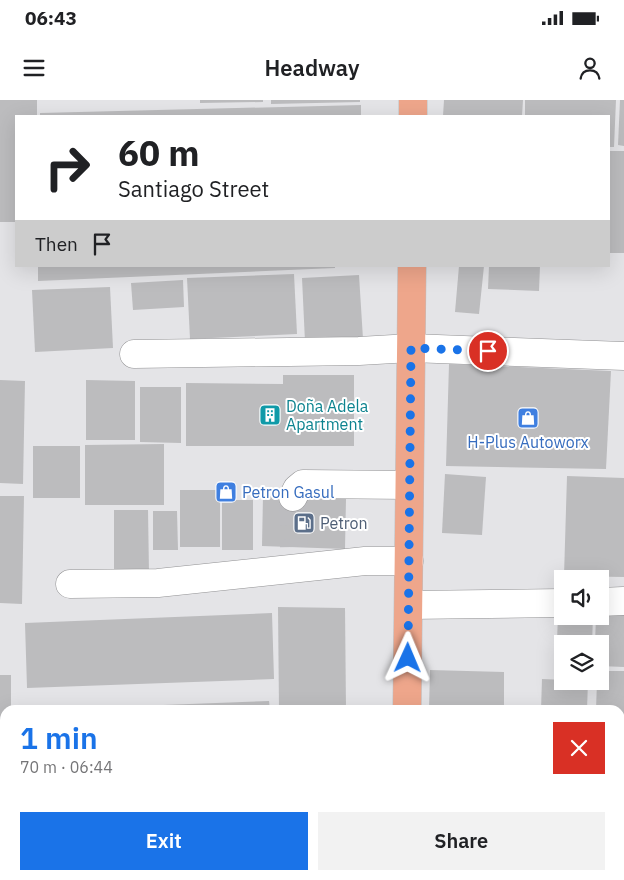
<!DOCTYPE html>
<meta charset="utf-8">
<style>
:root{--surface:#fff;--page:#f2f2f2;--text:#202124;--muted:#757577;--accent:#1a73e8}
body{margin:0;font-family:"IBM Plex Sans",sans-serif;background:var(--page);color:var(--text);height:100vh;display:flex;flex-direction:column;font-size:19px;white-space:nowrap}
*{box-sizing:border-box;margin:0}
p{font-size:16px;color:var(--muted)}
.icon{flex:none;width:28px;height:28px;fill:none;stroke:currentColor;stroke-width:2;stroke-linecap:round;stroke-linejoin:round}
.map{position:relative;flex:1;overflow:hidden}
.side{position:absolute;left:0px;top:605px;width:625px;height:175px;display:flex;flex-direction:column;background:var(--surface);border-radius:15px 15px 0 0;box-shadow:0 5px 20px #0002}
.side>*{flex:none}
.hud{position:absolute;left:15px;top:15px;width:595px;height:152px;border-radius:0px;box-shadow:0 5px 20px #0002;background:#fff;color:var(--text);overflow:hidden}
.tools{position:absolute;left:554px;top:470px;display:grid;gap:10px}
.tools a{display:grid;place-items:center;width:55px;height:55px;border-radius:0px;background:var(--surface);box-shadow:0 5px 20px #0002;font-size:25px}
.pin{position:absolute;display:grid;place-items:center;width:42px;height:42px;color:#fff;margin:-21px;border:2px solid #fff;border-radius:50%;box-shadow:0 1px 5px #0007}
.me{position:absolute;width:55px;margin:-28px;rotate:1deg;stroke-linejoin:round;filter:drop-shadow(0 0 4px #0008)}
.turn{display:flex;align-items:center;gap:18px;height:105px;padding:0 20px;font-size:22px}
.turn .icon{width:65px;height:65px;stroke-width:2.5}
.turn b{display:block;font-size:35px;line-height:42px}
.then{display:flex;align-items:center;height:48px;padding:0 20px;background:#0003;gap:10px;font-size:19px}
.round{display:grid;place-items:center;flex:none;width:52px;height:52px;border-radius:0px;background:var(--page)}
.head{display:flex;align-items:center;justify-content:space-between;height:85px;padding:0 20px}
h1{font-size:30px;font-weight:600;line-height:38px;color:var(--accent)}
.action{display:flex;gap:10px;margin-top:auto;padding:10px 20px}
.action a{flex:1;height:58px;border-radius:0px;background:var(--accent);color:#fff;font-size:20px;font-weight:600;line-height:58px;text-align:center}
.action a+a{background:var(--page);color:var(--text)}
.status{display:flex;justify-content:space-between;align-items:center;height:35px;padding:0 25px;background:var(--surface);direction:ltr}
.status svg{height:14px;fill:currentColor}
header{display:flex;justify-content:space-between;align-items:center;height:65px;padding:0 20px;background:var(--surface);font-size:22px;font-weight:600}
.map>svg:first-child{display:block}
</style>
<div class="status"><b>06:43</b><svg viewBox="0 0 49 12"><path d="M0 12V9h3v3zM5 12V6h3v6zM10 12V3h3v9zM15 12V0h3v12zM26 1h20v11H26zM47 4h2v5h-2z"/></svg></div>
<header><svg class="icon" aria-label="menu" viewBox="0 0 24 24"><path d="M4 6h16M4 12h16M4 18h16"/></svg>Headway<svg class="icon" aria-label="person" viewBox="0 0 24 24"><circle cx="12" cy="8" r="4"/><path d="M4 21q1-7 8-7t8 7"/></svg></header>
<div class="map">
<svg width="624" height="780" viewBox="0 0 624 780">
<rect width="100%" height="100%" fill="#e4e4e7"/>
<g fill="#bcbcbe">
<path d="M 0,0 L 37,0 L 37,16 L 16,16 L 16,122 L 0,122 Z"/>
<path d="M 200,0 L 263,0 L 263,2 L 200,3 Z"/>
<path d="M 271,0 L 360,0 L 360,2 L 271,4 Z"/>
<path d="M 444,0 L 523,0 L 522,16 L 443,16 Z"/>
<path d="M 525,0 L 616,0 L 614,47 L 609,47 L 609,16 L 525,16 Z"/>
<path d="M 620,0 L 624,0 L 624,46 L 618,45 Z"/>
<path d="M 361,5 L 361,16 L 40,16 L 40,13 Z"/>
<rect x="609" y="51" width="15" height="102"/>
<path d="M 38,166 L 335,166 L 335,168 L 38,181 Z"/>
<path d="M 459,166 L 484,166 L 479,214 L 455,212 Z"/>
<path d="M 489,166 L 540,166 L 539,191 L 488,189 Z"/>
<path d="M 294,174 L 297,234 L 190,239 L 187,178 Z"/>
<path d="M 359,175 L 363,239 L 305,242 L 302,178 Z"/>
<path d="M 183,180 L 184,207 L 133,210 L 131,183 Z"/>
<path d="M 110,187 L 113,248 L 35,252 L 32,190 Z"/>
<path d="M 449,264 L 611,271 L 606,369 L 446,366 Z"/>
<path d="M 283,275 L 354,275 L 354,346 L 186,346 L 186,283 L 283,284 Z"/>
<path d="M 0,280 L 25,281 L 23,384 L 0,383 Z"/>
<path d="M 86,280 L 135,281 L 135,340 L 86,340 Z"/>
<path d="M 140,287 L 181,287 L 181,343 L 140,342 Z"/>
<path d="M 164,344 L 164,405 L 85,405 L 85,345 Z"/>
<rect x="33" y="346" width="47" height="52"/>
<path d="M 445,374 L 486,377 L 482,435 L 442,433 Z"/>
<path d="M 567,376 L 624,378 L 624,477 L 564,476 Z"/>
<rect x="180" y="390" width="40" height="57"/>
<path d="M 0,396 L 24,396 L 22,504 L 0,503 Z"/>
<path d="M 263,396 L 346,399 L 345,449 L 262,446 Z"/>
<rect x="222" y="400" width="31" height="50"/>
<path d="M 114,410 L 148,410 L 149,473 L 114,474 Z"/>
<path d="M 153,411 L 177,411 L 178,450 L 153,450 Z"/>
<path d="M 278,507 L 345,508 L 346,610 L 279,610 Z"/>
<path d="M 272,513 L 274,579 L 27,588 L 25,523 Z"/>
<path d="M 558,514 L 562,516 L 593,516 L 592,544 L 562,544 L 562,569 L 556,569 Z"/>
<path d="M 600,514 L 624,515 L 624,567 L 600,566 L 600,544 L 595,544 L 596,516 L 600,516 Z"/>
<path d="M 430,570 L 504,572 L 504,610 L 429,610 Z"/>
<path d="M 600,571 L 624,571 L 624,627 L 620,627 L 620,610 L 596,610 L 597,581 L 600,581 Z"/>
<path d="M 0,575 L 11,575 L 11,610 L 5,610 L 5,682 L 0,682 Z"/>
<path d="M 542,579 L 588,581 L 587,610 L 541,610 Z"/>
<path d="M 269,601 L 270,610 L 83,610 L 83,608 Z"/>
<rect x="620" y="630" width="4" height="33"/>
<path d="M 5,744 L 5,775 L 26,775 L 26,780 L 0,780 L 0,745 Z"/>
<path d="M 271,775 L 271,780 L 230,780 L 230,779 Z"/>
<rect x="279" y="775" width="61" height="5"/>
</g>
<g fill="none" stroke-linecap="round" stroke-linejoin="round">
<path stroke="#bcbcbf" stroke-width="28" stroke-dasharray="28 14" stroke-linecap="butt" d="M 293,397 L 294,447"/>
<g stroke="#919193" stroke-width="29">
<g id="minor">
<path d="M 134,254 L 359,251 L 411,248 L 624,256"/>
<path d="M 293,397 L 297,389 L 303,384 L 409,385"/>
<path d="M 70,484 L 158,483 L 365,461 L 409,461"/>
<path d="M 600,502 L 623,501"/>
<path d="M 409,505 L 562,503"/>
<path d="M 620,773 L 624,773"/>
</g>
</g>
<g stroke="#bfbfc0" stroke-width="29">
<g id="major">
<path d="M 413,16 L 413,0"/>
<path d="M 407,610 L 412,166"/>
<path d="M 405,780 L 405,775"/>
</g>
</g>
<use href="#minor" stroke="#fff" stroke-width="28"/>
<use href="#major" stroke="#eea68b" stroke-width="28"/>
</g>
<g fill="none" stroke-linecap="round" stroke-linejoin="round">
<path stroke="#1a73e8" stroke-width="9" stroke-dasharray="0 16.2" d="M 408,558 L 411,248 L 488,251"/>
</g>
<defs>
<g id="building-square" transform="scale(1.125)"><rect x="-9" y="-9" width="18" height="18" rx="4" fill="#0f9aa8" stroke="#fff"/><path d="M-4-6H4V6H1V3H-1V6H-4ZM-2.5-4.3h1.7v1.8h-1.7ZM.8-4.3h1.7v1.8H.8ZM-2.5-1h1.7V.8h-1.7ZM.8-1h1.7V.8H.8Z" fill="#fff"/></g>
<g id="shop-square" transform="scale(1.125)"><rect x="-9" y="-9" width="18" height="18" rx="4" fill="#3f7fe0" stroke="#fff"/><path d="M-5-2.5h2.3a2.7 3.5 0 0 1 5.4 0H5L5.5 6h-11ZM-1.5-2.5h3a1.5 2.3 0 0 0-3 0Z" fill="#fff"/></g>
<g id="fuel-square" transform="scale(1.125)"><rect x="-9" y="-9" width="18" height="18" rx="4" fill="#5c6f8a" stroke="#fff"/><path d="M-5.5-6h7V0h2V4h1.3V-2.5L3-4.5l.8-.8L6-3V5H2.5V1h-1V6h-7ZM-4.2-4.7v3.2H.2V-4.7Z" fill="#fff"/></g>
</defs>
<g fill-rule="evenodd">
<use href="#building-square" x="270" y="315"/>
<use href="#shop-square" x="528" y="318"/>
<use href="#shop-square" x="226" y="392"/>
<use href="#fuel-square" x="304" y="423"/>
</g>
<g text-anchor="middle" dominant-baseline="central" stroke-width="4" stroke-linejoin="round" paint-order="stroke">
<g font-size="16" fill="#0d838f" stroke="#fff" text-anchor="start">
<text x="286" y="306">Doña Adela<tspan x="286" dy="18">Apartment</tspan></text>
</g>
<g font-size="16" fill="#366cbe" stroke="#fff">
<text x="528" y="342">H-Plus Autoworx</text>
<text x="242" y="392" text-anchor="start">Petron Gasul</text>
</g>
<g font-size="16" fill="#4e5e75" stroke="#fff" text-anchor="start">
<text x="320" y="423">Petron</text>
</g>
</g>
</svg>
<div class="tools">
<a><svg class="icon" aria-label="sound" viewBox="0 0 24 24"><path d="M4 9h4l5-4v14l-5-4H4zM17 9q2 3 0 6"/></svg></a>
<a><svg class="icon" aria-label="layers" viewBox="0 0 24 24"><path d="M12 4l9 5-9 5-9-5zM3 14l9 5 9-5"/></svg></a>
</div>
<div class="pin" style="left:488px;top:251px;background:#d93025"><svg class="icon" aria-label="arrive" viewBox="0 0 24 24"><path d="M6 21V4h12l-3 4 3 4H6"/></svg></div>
<svg class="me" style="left:408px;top:558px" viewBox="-20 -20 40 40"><path d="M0-17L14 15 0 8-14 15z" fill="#1a73e8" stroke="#fff" stroke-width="4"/></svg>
<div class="hud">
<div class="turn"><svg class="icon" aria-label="right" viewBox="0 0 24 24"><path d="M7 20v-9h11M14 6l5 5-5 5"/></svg><div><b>60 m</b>Santiago Street</div></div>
<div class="then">Then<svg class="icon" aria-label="arrive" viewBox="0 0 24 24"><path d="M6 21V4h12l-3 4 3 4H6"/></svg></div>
</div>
<section class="side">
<div class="head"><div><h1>1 min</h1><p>70 m · 06:44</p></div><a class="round" style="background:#d93025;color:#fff"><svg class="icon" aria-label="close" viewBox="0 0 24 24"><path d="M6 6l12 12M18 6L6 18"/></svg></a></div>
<div class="action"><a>Exit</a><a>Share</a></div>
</section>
</div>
